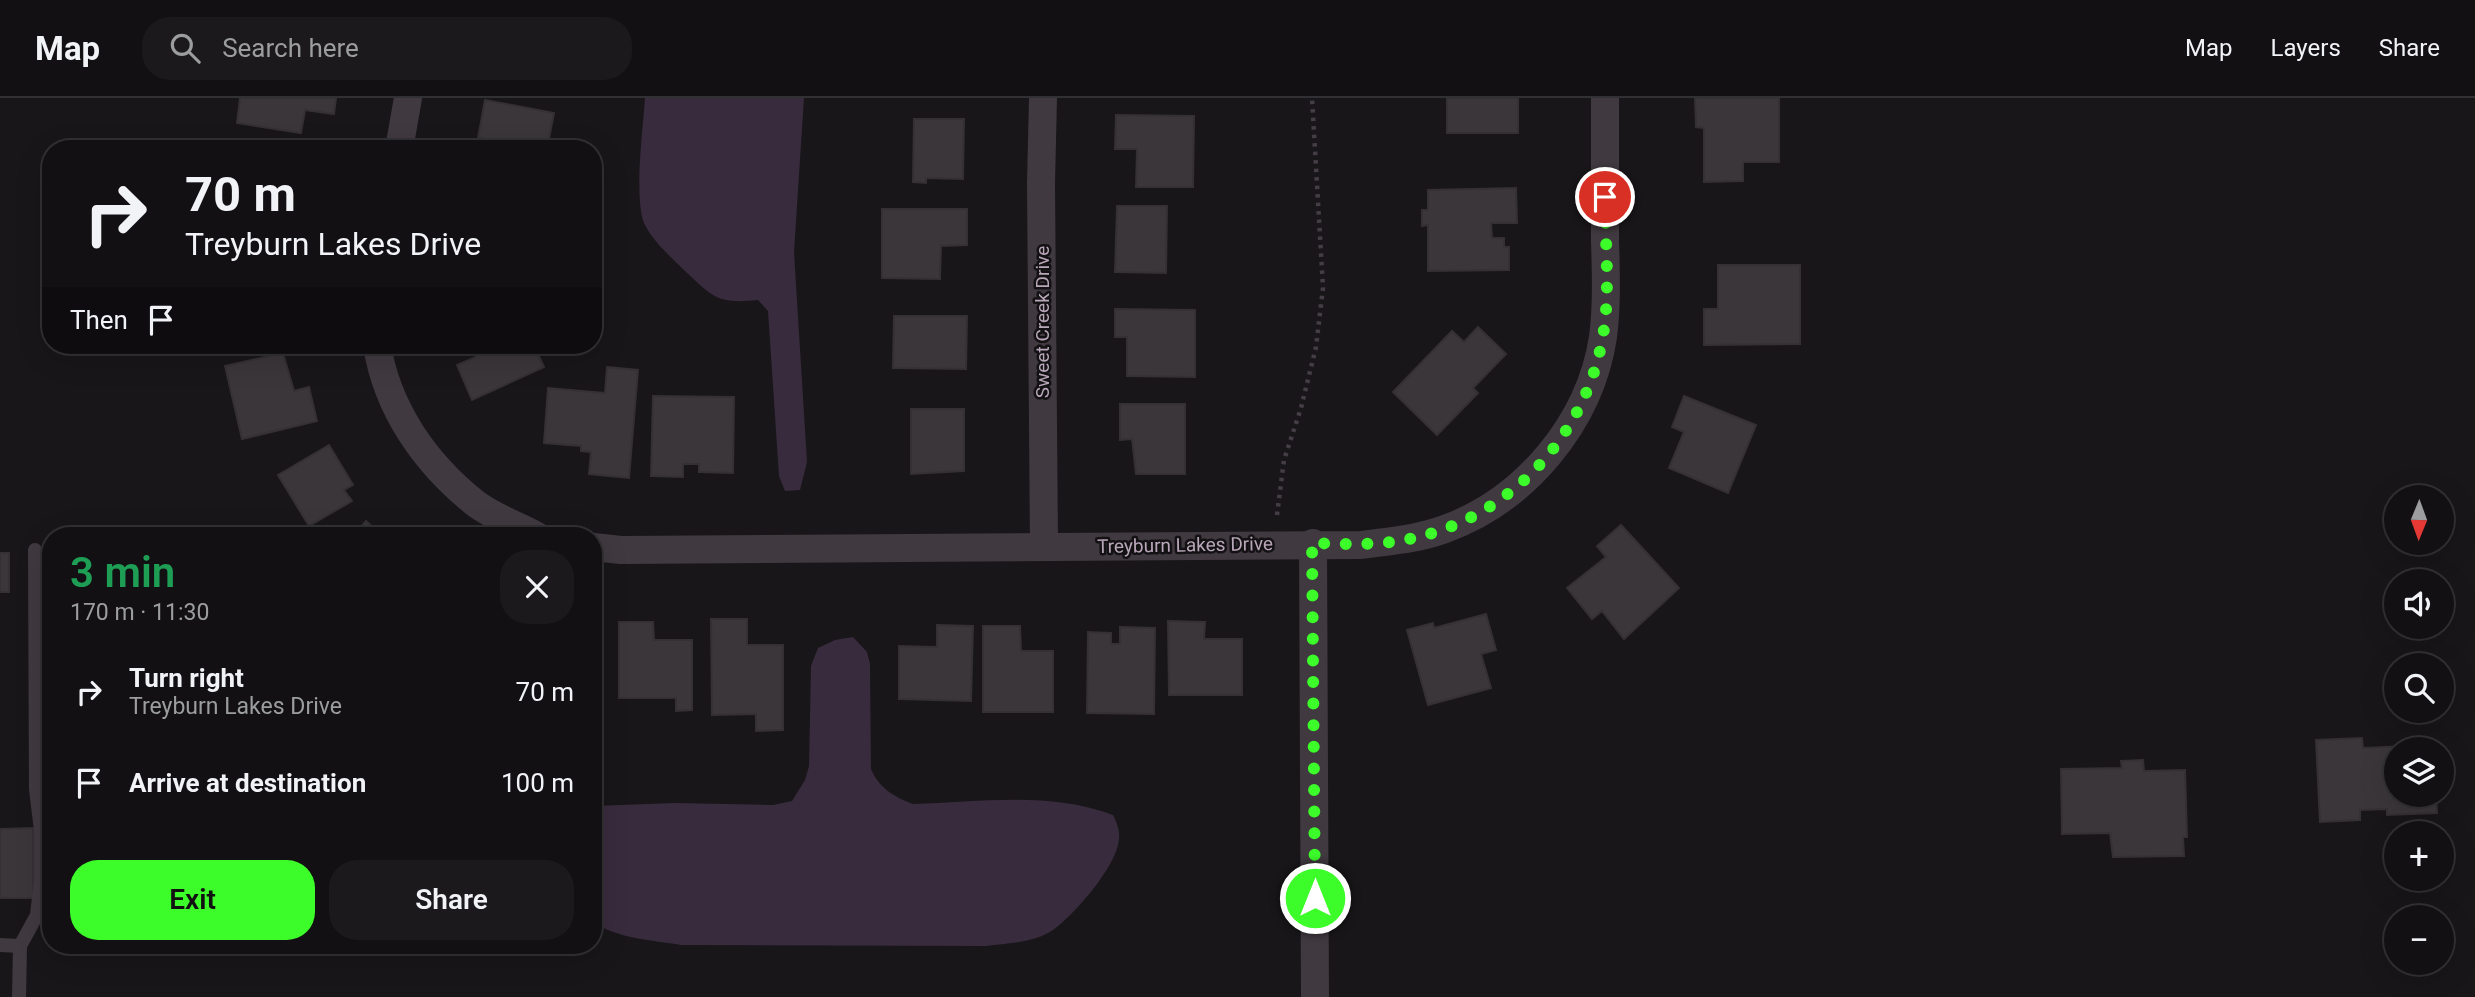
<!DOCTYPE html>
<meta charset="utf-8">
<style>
:root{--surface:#121012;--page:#1b191b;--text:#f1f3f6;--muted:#9c9d9f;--line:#313032;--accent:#3cfc2a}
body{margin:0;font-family:Roboto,sans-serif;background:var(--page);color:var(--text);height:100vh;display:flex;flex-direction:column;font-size:26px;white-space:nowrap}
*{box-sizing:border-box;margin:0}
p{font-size:23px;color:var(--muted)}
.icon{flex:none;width:38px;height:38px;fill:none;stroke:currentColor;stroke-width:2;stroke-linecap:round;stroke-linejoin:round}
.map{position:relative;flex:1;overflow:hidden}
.details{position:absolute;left:42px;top:429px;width:560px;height:427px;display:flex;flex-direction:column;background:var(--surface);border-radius:28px;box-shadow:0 7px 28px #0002,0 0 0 2px var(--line)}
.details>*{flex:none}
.guide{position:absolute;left:42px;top:42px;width:560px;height:214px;border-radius:28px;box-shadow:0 7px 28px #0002,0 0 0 2px var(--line);background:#121012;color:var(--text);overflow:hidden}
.needle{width:46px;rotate:181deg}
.fabs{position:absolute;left:2384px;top:387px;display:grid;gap:14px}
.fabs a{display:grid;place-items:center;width:70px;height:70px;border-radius:50%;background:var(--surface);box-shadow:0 7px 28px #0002,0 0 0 2px var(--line);font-size:35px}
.pin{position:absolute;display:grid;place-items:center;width:60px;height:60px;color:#fff;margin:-30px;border:4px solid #fff;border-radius:50%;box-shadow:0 2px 7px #0007}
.me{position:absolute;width:77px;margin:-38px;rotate:0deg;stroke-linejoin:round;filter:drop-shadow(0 0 5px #0008)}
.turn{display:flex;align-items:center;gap:24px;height:147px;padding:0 28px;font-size:32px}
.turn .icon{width:91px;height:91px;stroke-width:2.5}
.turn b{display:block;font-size:49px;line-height:60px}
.then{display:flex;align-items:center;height:66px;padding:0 28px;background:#0003;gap:14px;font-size:26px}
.round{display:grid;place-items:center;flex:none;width:74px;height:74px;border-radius:28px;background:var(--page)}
.headline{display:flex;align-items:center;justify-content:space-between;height:119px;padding:0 28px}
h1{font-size:42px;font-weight:600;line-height:52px;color:#1e9e55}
.button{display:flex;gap:14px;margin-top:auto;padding:14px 28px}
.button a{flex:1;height:80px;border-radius:28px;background:var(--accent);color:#111;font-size:28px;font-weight:600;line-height:80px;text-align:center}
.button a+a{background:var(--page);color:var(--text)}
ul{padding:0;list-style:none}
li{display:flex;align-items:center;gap:21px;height:91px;padding:0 28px}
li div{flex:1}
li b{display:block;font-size:26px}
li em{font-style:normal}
header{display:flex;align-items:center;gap:42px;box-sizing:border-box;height:98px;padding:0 35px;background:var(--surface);border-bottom:2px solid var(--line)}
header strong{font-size:33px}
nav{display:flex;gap:38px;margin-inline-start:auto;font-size:24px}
.search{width:490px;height:63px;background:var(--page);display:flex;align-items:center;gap:18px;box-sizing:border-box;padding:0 24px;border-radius:28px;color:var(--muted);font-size:26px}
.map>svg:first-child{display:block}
</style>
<header>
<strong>Map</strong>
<div class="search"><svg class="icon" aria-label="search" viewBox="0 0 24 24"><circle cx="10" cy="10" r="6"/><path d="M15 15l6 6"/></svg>Search here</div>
<nav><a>Map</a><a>Layers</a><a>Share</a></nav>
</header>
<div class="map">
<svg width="2475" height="899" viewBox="0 0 2475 899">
<rect width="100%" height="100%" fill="#181618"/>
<g fill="#382b3d">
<path d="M 645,0 L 804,0 L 794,154 L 807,364 L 800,392 L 785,393 L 779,378 L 768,213 L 758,202 C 718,206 714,200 686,174 C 672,160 653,144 644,125 C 634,99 643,30 645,0 Z"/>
<path d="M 853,539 L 867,554 L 870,566 L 871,671 C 879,690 894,699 913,706 C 979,704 1050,693 1113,717 C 1117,725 1120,732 1119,742 C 1116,769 1075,816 1053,832 C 1034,845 1008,845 986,848 L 681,847 C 652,842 618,841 593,824 L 593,708 L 676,705 L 773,707 L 792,703 L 805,682 L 809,668 L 811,568 L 818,550 L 835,542 Z"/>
</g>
<g fill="#3a363a" stroke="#353033" stroke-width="2">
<path d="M 240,0 L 336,0 L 334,16 L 305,12 L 301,35 L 237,25 Z"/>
<rect x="1447" y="0" width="71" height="35"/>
<path d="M 1695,0 L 1779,0 L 1779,64 L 1743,64 L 1743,83 L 1704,84 L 1704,30 L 1696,29 Z"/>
<path d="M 485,2 L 554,15 L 547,51 L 480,51 L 482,40 L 478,40 Z"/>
<path d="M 1116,17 L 1194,18 L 1193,89 L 1136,89 L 1137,51 L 1115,51 Z"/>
<path d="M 914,21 L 964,21 L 963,81 L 926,80 L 926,85 L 913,84 Z"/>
<path d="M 1516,90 L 1517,125 L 1491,125 L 1492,140 L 1504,140 L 1504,149 L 1509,149 L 1509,172 L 1428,173 L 1428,127 L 1422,128 L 1422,112 L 1428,112 L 1428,92 Z"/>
<path d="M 1117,108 L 1167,108 L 1166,175 L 1115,174 Z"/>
<path d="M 882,111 L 967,111 L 967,147 L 941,148 L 940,181 L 882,180 Z"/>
<path d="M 1718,167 L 1800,167 L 1800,246 L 1704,247 L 1704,211 L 1718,211 Z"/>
<path d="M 1115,211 L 1195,212 L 1195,279 L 1127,278 L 1127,239 L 1115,239 Z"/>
<path d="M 894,218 L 967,218 L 966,271 L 893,270 Z"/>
<path d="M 1478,229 L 1506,256 L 1473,290 L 1478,295 L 1437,337 L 1393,294 L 1452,233 L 1464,244 Z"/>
<path d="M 471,247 L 534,247 L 544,269 L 472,302 L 457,267 L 476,259 Z"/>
<path d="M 283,255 L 294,293 L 309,289 L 317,323 L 242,341 L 225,268 Z"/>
<path d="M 607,269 L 638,272 L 629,380 L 589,376 L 591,354 L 581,353 L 581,348 L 544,345 L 548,290 L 605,295 Z"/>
<path d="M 653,298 L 734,299 L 733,375 L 699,374 L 699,366 L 683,366 L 683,379 L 651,378 Z"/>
<path d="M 1684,298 L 1756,327 L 1728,395 L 1669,370 L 1684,334 L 1672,329 Z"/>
<path d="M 1120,306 L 1185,306 L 1185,376 L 1136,376 L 1132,341 L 1120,342 Z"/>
<path d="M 911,311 L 964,311 L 964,373 L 911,376 Z"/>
<path d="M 329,347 L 353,387 L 344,392 L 352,403 L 309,428 L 278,377 Z"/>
<path d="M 366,423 L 382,438 L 353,438 Z"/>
<path d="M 1621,427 L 1679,490 L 1624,541 L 1602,513 L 1592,521 L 1567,490 L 1606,459 L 1597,448 Z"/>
<rect x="0" y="455" width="9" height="39"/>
<path d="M 1486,516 L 1496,552 L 1481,556 L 1491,590 L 1428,607 L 1407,532 L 1433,525 L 1434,530 Z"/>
<path d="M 711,521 L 747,521 L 747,547 L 783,547 L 783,632 L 756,633 L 756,616 L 712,617 Z"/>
<path d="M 1168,523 L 1205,524 L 1204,541 L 1242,541 L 1242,597 L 1169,597 Z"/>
<path d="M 619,524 L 653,524 L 654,542 L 692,542 L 692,612 L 676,613 L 676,600 L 619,600 Z"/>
<path d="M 937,527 L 973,528 L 971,603 L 899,601 L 899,548 L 937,549 Z"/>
<rect x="593" y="528" width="2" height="57"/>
<path d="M 983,528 L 1020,528 L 1021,553 L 1053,553 L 1053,614 L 983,614 Z"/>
<path d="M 1120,529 L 1155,530 L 1154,616 L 1087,615 L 1088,534 L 1111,535 L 1111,546 L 1120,546 Z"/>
<path d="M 2362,640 L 2363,650 L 2434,647 L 2434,651 L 2396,651 L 2396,696 L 2436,696 L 2437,715 L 2387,717 L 2387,711 L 2360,712 L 2360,722 L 2320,724 L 2316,642 Z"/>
<path d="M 2143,662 L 2144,673 L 2185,672 L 2187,739 L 2183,739 L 2184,758 L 2113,759 L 2110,735 L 2062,736 L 2061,671 L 2122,670 L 2121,663 Z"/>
<path d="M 33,730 L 33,800 L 0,800 L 0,731 Z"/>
</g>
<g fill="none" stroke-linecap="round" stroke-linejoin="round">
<path stroke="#443d45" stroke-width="4.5" stroke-dasharray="3.5 5" stroke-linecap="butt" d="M 1277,417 L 1284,362 L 1301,310 L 1316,249 L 1323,190 L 1312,0"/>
<g stroke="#40393f" stroke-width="14">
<path d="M 0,847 L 20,848 L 19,899"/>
<path d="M 20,848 L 37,817 L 41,782 L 41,733 L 36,691 L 35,452"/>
</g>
<g stroke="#40393f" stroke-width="28">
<path d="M 1043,0 L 1041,85 L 1044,448"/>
<path d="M 399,51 L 408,0"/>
<path d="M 377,247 C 387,311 425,365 475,405 C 493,419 517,427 537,438"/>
<path d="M 1313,445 L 1315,899"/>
<path d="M 593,449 L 621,452 L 1361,447 C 1390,443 1418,441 1445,431 C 1525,402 1590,325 1603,239 C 1607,208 1606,175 1605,143 C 1605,96 1605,48 1605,0"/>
</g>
</g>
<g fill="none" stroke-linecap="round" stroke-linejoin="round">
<path stroke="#3cfc2a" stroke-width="12" stroke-dasharray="0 21.6" d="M 1315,800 L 1312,445 C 1346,446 1381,448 1414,440 C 1509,419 1584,339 1602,243 C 1611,197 1605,146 1605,99"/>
</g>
<g text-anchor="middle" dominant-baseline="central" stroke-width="5" stroke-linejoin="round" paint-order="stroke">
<g font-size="19" fill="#b8a7b9" stroke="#131113">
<text transform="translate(1042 224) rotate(-90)">Sweet Creek Drive</text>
<text transform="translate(1185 447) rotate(-1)">Treyburn Lakes Drive</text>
</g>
</g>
</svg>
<div class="fabs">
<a><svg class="needle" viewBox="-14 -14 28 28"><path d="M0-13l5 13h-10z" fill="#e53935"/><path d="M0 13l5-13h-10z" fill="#9c9d9f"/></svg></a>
<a><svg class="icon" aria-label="sound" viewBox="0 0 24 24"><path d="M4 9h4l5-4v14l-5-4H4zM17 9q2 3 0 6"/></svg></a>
<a><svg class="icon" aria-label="search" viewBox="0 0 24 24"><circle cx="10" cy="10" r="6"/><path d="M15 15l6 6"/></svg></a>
<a><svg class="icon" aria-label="layers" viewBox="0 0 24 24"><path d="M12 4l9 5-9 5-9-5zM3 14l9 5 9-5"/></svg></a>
<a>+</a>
<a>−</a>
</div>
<div class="pin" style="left:1605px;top:99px;background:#d93025"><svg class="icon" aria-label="arrive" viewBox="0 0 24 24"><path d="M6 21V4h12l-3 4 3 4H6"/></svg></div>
<svg class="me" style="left:1315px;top:800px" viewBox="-20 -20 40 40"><circle r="17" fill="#3cfc2a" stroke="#fff" stroke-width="3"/><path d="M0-11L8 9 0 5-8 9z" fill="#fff"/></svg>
<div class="guide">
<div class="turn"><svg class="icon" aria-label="right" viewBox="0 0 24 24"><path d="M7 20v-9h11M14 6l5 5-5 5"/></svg><div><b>70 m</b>Treyburn Lakes Drive</div></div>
<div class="then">Then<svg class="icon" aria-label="arrive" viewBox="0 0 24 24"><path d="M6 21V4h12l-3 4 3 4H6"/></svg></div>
</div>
<section class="details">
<div class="headline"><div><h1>3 min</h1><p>170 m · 11:30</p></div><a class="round"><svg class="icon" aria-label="close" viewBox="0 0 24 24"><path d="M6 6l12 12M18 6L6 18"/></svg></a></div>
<ul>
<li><svg class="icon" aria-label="right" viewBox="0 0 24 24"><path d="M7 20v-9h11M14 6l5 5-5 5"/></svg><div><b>Turn right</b><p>Treyburn Lakes Drive</p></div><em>70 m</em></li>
<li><svg class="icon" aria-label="arrive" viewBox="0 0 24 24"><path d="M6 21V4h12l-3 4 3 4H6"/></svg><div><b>Arrive at destination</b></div><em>100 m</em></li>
</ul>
<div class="button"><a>Exit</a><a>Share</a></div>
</section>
</div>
